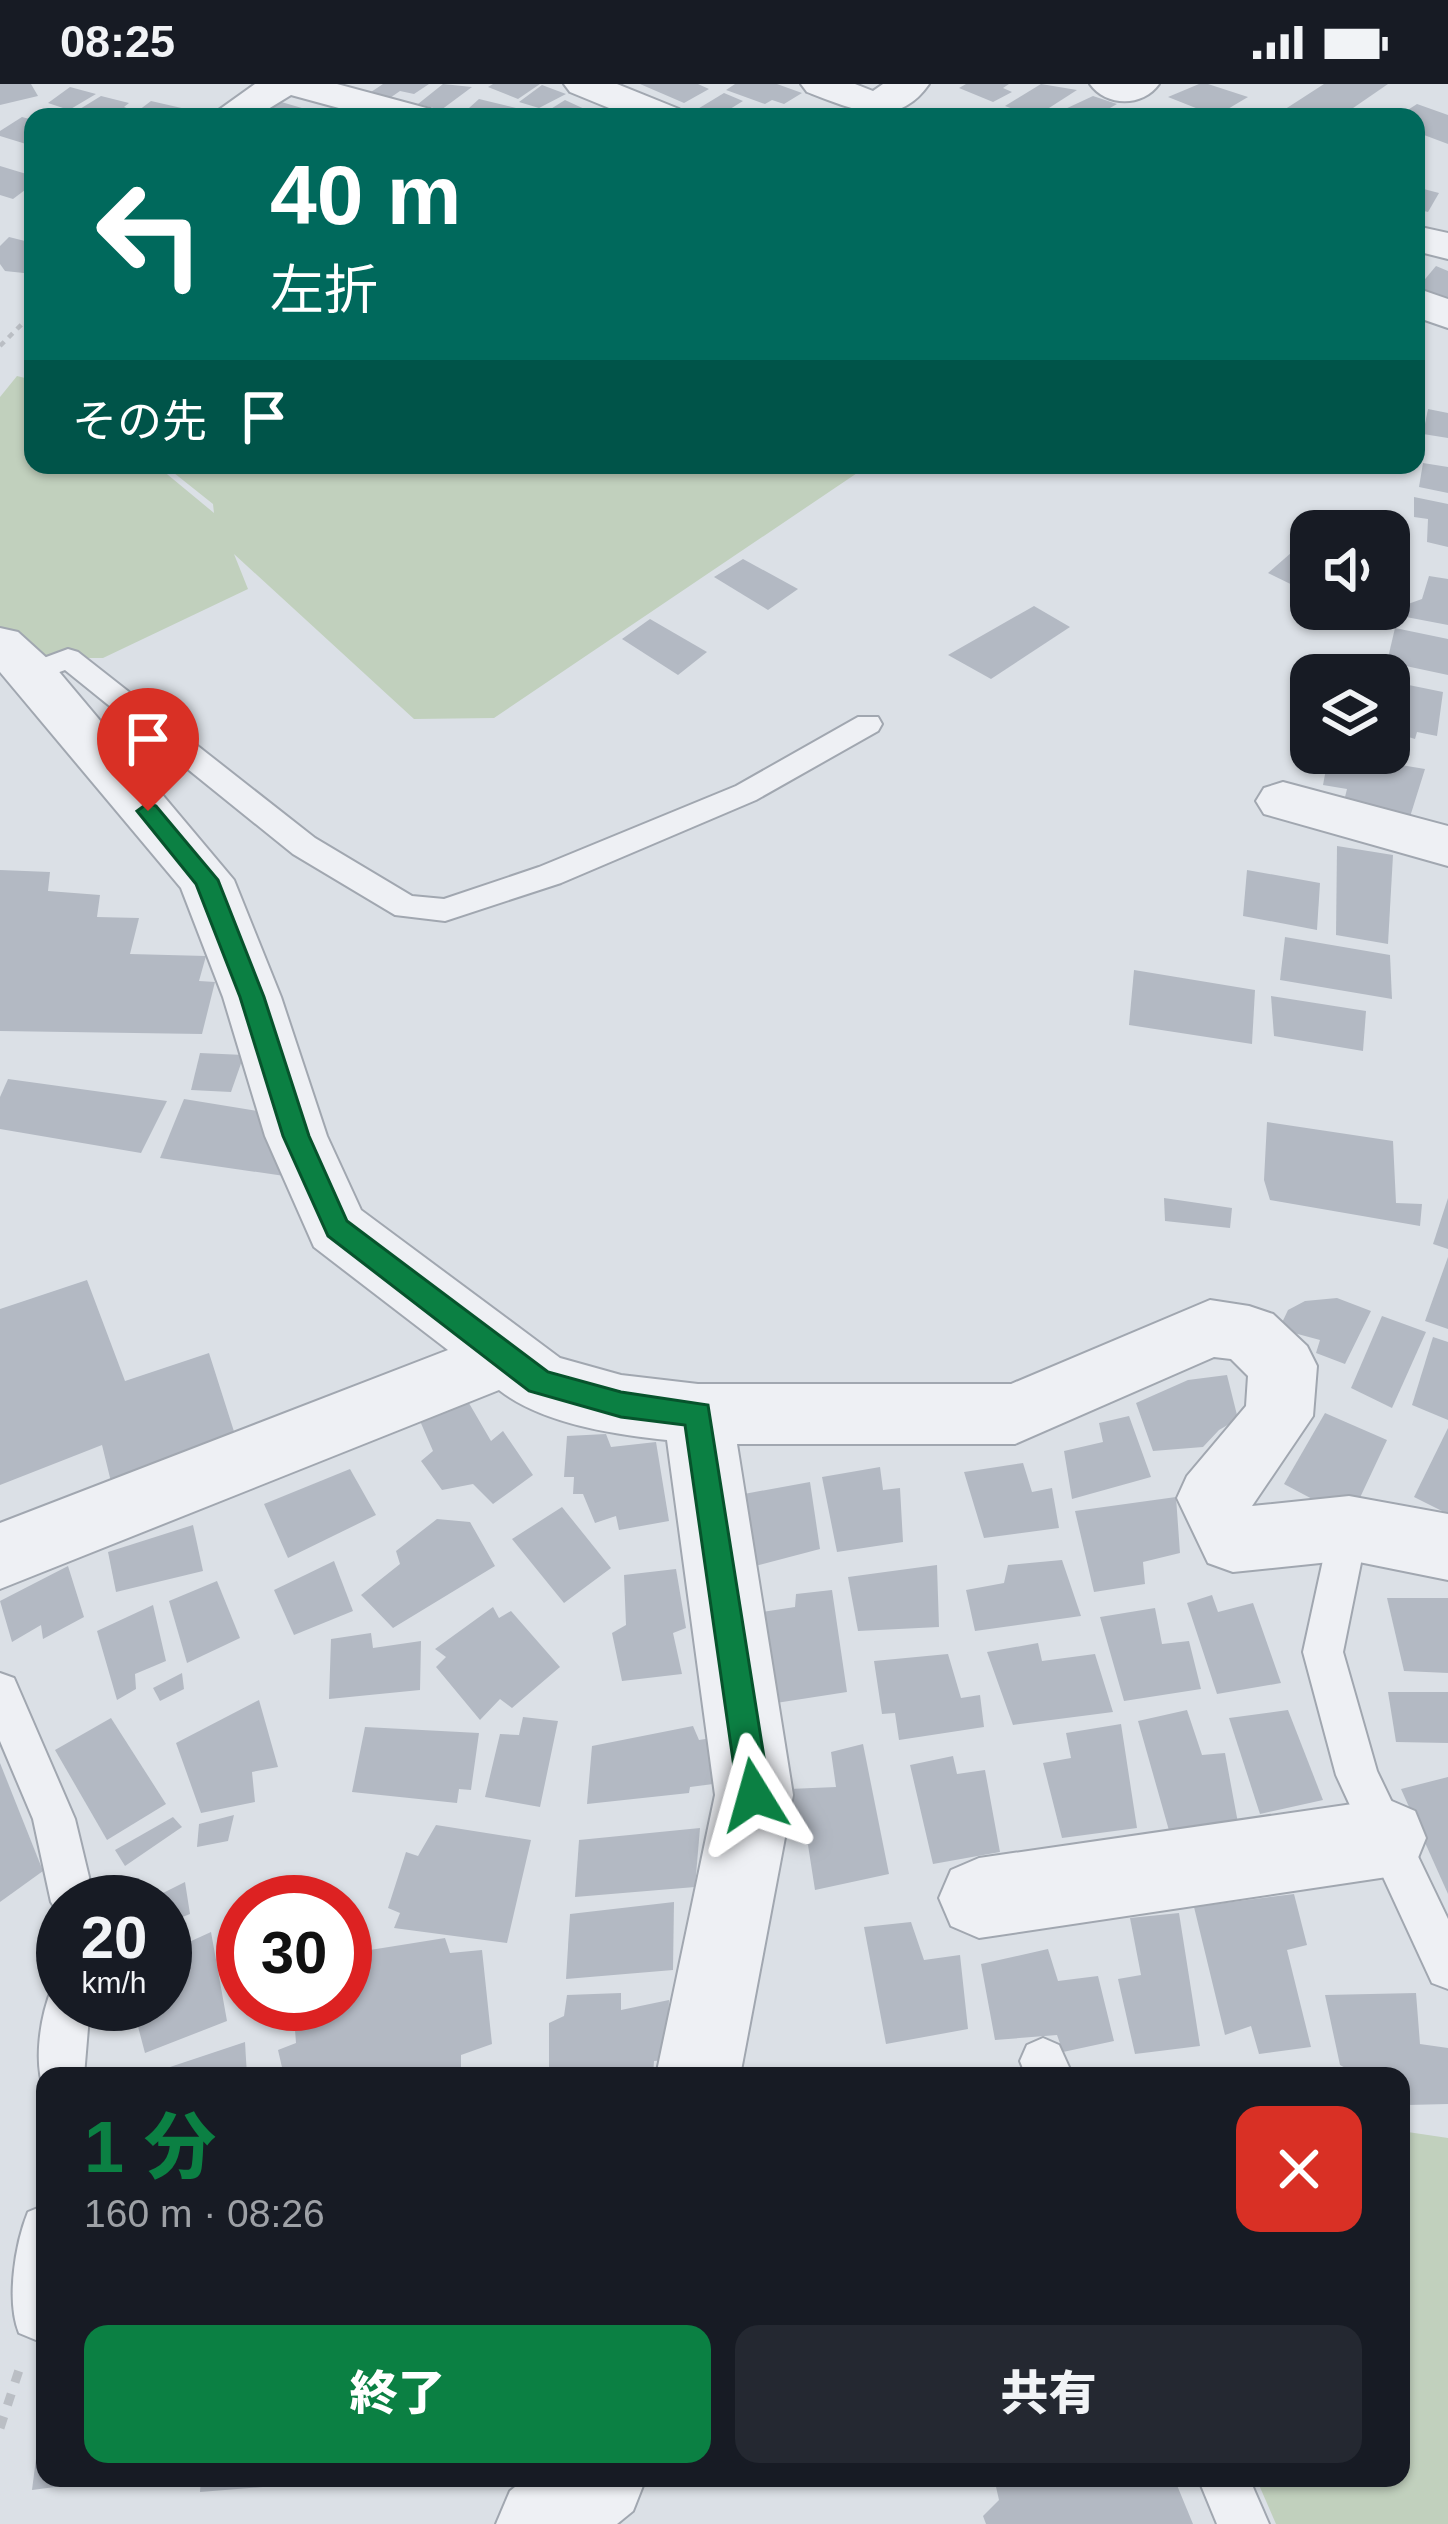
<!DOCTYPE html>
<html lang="ja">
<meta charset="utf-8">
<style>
:root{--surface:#171b24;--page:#242831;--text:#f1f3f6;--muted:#9ea1a6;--accent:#0b8043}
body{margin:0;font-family:Arial,"Noto Sans JP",sans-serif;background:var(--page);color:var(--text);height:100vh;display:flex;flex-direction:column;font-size:45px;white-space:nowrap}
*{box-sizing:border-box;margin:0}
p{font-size:39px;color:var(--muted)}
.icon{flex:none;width:66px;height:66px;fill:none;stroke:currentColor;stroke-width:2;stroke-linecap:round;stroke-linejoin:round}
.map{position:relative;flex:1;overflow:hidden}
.drawer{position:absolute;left:36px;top:1983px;width:1374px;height:420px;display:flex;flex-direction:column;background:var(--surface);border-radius:24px;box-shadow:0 3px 9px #0004}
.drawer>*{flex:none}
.hud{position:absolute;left:24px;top:24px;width:1401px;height:366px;border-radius:24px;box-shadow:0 3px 9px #0004;background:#00695c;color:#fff;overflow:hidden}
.controls{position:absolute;left:1290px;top:426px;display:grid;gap:24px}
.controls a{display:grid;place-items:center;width:120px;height:120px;border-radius:24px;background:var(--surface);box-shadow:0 3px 9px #0004;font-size:60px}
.speed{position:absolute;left:36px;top:1791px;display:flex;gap:24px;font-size:60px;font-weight:700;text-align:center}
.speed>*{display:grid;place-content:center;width:156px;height:156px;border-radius:50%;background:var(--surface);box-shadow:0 3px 9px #0004;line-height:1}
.speed small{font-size:30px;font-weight:400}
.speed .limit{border:18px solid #d22;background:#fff;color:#111}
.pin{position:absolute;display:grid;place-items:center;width:102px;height:102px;color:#fff;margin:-123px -51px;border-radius:50% 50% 50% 0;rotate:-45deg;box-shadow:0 0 12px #0007}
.pin .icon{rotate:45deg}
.me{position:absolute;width:132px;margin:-66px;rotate:352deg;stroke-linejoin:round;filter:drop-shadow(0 0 9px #0008)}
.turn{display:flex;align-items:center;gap:42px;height:252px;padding:0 48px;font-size:54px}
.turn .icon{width:156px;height:156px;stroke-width:2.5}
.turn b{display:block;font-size:84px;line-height:102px}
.then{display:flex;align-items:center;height:114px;padding:0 48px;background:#0003;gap:24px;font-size:45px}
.round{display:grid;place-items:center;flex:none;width:126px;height:126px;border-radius:24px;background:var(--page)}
.head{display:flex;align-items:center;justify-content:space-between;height:204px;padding:0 48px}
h1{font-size:72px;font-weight:800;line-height:90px;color:var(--accent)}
.primary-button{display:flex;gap:24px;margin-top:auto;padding:24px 48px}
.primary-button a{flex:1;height:138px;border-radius:24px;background:var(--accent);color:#fff;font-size:48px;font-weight:800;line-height:138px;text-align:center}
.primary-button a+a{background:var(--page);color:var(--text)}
.status{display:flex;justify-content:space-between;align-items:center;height:84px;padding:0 60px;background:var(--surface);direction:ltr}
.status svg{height:33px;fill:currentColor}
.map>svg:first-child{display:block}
</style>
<div class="status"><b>08:25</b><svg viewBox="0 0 49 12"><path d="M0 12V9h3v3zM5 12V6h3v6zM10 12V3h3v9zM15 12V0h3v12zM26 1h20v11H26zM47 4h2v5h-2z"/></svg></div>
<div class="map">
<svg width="1448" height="2440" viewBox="0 0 1448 2440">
<rect width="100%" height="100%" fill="#dbe0e6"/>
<g fill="#c1d0bd">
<path d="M 17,292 L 33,296 L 33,381 L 156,381 L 214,429 L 213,420 L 164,381 L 869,381 L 494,634 L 414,635 L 234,470 L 248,505 L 103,574 L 32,574 L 0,549 L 0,313 Z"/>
<path d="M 1401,2047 L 1448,2054 L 1448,2440 L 1276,2440 L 1256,2394 L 1401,2394 Z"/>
</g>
<g fill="#b3b9c3">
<path d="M 0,0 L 31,0 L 38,12 L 0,21 Z"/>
<path d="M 383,0 L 429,0 L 414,10 L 400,7 L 387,16 L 368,10 Z"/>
<path d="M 443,0 L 472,3 L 441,26 L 418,20 Z"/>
<path d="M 493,0 L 540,0 L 518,15 L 488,3 Z"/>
<path d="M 640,0 L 698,0 L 709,5 L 684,19 Z"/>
<path d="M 735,0 L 777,0 L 802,9 L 784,20 L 772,16 L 765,20 L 726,6 Z"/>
<path d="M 966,0 L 1009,0 L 1003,4 L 1012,8 L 993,18 L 959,4 Z"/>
<path d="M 1041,0 L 1077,6 L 1035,33 L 1005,22 Z"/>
<path d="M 1199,0 L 1208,0 L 1248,13 L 1216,32 L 1168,13 Z"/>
<path d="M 1324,0 L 1388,0 L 1340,33 L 1273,33 Z"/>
<path d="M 542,1 L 566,10 L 539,24 L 519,18 Z"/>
<path d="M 70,3 L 96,10 L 69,26 L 48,19 Z"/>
<path d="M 724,9 L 743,17 L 717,33 L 696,26 Z"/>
<path d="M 101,12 L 129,19 L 124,23 L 129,25 L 116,33 L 75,28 Z"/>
<path d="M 1093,12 L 1117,20 L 1094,33 L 1048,33 Z"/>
<path d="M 479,15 L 524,26 L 516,33 L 459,33 Z"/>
<path d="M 565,16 L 591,28 L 582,33 L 538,33 Z"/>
<path d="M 151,17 L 212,31 L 211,33 L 130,33 Z"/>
<path d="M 278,17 L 329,32 L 329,33 L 257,33 Z"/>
<path d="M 1417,20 L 1448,31 L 1448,60 L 1416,48 L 1416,33 L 1397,33 Z"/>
<path d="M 22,33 L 33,36 L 33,55 L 26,60 L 0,52 L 0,47 Z"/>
<path d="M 0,82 L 33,92 L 33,100 L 13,115 L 0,111 Z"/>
<path d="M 1416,103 L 1439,109 L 1428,128 L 1416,125 Z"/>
<path d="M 9,153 L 33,159 L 33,190 L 5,187 L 0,180 L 0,162 Z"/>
<path d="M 1436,182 L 1448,187 L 1448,217 L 1416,206 Z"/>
<path d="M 1428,325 L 1448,329 L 1448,354 L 1423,350 Z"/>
<path d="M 1423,379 L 1448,383 L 1448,409 L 1419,403 Z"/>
<path d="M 1414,413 L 1448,420 L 1448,463 L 1427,458 L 1428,435 L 1414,433 Z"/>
<path d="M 1307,455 L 1311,457 L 1311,510 L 1268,489 Z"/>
<path d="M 743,475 L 798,505 L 768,526 L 714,493 Z"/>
<path d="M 1429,492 L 1448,495 L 1448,541 L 1406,533 L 1408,520 L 1422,515 Z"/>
<path d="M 1034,522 L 1070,543 L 991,595 L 948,571 Z"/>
<path d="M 650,535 L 707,568 L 678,591 L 622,555 Z"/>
<path d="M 1395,544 L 1448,555 L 1448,591 L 1387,578 Z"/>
<path d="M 1394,598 L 1443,608 L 1437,652 L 1417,648 L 1415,655 L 1389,647 Z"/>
<path d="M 1329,669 L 1425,685 L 1409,736 L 1343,721 L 1347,705 L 1323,701 Z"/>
<path d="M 1337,762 L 1393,771 L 1388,860 L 1336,851 Z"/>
<path d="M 0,786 L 50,788 L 48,807 L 100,811 L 97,833 L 139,834 L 130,870 L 206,872 L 199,897 L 215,898 L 202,950 L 0,947 Z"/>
<path d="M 1247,786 L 1320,799 L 1317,846 L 1243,832 Z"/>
<path d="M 1285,853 L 1390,871 L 1392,915 L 1280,896 Z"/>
<path d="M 1134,886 L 1255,906 L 1252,960 L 1129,941 Z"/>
<path d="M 1271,912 L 1366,927 L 1363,967 L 1274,952 Z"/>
<path d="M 200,969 L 244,971 L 231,1008 L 191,1006 Z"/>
<path d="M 8,995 L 167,1017 L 141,1069 L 0,1045 L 0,1013 Z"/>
<path d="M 184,1015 L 275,1030 L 298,1094 L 160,1074 Z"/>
<path d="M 1267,1038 L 1393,1057 L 1396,1119 L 1422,1120 L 1420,1142 L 1270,1116 L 1264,1096 Z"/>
<path d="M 1164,1114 L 1232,1124 L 1230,1144 L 1165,1137 Z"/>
<path d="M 1448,1114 L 1448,1165 L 1433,1160 Z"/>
<path d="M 1448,1173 L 1448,1245 L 1425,1237 Z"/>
<path d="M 87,1196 L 125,1297 L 209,1269 L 238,1360 L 113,1406 L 102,1361 L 0,1401 L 0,1225 Z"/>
<path d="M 1337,1214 L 1371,1227 L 1345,1280 L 1316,1269 L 1320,1256 L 1279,1245 L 1288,1226 L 1305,1217 Z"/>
<path d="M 1382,1232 L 1426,1248 L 1392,1324 L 1351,1304 Z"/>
<path d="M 1433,1253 L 1448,1258 L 1448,1336 L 1412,1321 Z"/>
<path d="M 1227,1291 L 1238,1335 L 1219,1346 L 1203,1363 L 1153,1367 L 1136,1319 L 1188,1296 Z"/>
<path d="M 466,1314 L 491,1357 L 503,1347 L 533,1391 L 493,1420 L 473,1400 L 442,1406 L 421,1377 L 433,1367 L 420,1337 Z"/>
<path d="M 1325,1329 L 1387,1356 L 1350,1435 L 1284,1400 Z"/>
<path d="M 1129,1332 L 1151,1393 L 1072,1415 L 1064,1367 L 1103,1358 L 1099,1339 Z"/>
<path d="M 1448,1344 L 1448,1430 L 1414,1413 Z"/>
<path d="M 606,1350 L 611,1363 L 656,1358 L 669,1437 L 619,1446 L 616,1432 L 595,1439 L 583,1410 L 573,1410 L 574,1393 L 564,1393 L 567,1352 Z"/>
<path d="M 1023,1379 L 1032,1408 L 1052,1404 L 1059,1444 L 984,1454 L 964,1388 Z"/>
<path d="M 880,1383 L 883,1406 L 900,1404 L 903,1458 L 837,1468 L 822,1393 Z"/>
<path d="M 350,1385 L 376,1431 L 288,1474 L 264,1420 Z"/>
<path d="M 810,1398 L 820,1465 L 755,1482 L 744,1410 Z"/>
<path d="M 1176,1413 L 1180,1469 L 1143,1478 L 1145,1500 L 1094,1508 L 1075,1427 Z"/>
<path d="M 562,1423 L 611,1484 L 564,1519 L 512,1455 Z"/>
<path d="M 437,1435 L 470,1438 L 495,1482 L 393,1544 L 361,1511 L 400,1480 L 396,1467 Z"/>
<path d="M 193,1441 L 203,1487 L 116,1508 L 108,1468 Z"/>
<path d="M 1062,1476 L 1081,1532 L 975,1547 L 966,1506 L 1004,1499 L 1008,1481 Z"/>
<path d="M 334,1477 L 353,1527 L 294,1551 L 274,1506 Z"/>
<path d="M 937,1481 L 939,1543 L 858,1547 L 848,1493 Z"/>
<path d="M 68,1482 L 84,1533 L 43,1555 L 41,1541 L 12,1558 L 0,1517 Z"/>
<path d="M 676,1485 L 686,1544 L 673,1549 L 682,1590 L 622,1597 L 612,1549 L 626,1541 L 624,1491 Z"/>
<path d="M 217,1497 L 240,1554 L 187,1579 L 169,1517 Z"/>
<path d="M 832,1506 L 847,1608 L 776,1619 L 762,1528 L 795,1523 L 796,1510 Z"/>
<path d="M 1212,1511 L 1218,1528 L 1253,1519 L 1281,1599 L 1217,1610 L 1187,1519 Z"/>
<path d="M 1387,1514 L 1448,1514 L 1448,1589 L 1404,1587 Z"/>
<path d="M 153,1521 L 166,1577 L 135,1590 L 136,1605 L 117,1616 L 97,1547 Z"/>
<path d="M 493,1523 L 499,1534 L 511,1527 L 560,1583 L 512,1624 L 500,1615 L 480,1636 L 436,1583 L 446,1573 L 435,1565 Z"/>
<path d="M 1155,1524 L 1162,1560 L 1189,1557 L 1201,1605 L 1124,1617 L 1100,1533 Z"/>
<path d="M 371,1549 L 373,1564 L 421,1557 L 420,1606 L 329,1615 L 331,1555 Z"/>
<path d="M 1038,1559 L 1042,1577 L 1095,1570 L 1113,1628 L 1013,1641 L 987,1568 Z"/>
<path d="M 948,1570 L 961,1614 L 980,1611 L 984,1643 L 899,1656 L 895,1629 L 882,1630 L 874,1577 Z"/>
<path d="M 182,1589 L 184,1605 L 160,1617 L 153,1604 Z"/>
<path d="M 1388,1608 L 1448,1608 L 1448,1659 L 1396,1658 Z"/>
<path d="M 259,1616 L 278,1683 L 252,1688 L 255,1718 L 201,1729 L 176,1659 Z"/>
<path d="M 1187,1626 L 1202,1671 L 1225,1669 L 1238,1739 L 1170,1750 L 1138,1637 Z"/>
<path d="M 1288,1626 L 1323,1716 L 1260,1730 L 1229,1634 Z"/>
<path d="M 523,1633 L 558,1637 L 540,1723 L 485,1713 L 500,1650 L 519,1651 Z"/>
<path d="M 111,1634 L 166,1720 L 107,1756 L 55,1666 Z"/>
<path d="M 1121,1640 L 1137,1744 L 1062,1754 L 1043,1679 L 1071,1674 L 1066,1649 Z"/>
<path d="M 693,1642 L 699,1656 L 718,1653 L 721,1699 L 690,1703 L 689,1709 L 587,1720 L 592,1662 Z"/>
<path d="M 365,1643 L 479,1649 L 471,1706 L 459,1705 L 457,1719 L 352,1708 Z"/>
<path d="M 863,1660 L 889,1790 L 815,1806 L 808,1761 L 794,1755 L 789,1705 L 836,1703 L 831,1668 Z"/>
<path d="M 953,1672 L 957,1690 L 985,1686 L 1000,1768 L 933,1780 L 910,1681 Z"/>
<path d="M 0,1679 L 43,1787 L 0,1818 Z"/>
<path d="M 1448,1693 L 1448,1810 L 1401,1705 Z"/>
<path d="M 234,1731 L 228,1757 L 197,1763 L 199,1740 Z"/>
<path d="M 173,1733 L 182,1743 L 125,1782 L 115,1766 Z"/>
<path d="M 436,1741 L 531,1756 L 507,1859 L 394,1844 L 400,1829 L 388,1824 L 406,1768 L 418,1772 Z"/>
<path d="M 700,1744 L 695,1803 L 575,1813 L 579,1756 Z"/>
<path d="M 185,1798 L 190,1830 L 165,1840 L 165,1818 L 145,1818 Z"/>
<path d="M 1294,1810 L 1307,1861 L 1287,1866 L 1311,1963 L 1259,1970 L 1251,1942 L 1225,1951 L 1194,1823 Z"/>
<path d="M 674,1818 L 673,1886 L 566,1895 L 570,1830 Z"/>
<path d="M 1179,1829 L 1200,1962 L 1135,1970 L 1118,1895 L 1141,1891 L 1130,1834 Z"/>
<path d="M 911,1838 L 924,1876 L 960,1871 L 968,1945 L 886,1960 L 864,1843 Z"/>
<path d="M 211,1848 L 227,1937 L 145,1969 L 132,1920 L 165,1920 L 165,1869 Z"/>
<path d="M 445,1854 L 450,1869 L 482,1866 L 492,1960 L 461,1971 L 461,1991 L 284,1992 L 278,1966 L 296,1959 L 293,1920 L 345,1920 L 345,1870 Z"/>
<path d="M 1048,1865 L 1058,1897 L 1098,1892 L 1114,1957 L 1063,1968 L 1057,1951 L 995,1956 L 981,1880 Z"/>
<path d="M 621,1909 L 621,1926 L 669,1916 L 667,1976 L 654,1977 L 653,1992 L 549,1992 L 549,1939 L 564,1932 L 567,1911 Z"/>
<path d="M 1416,1909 L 1420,1960 L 1448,1964 L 1448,2020 L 1408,2021 L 1401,2016 L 1401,1992 L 1360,1992 L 1340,1981 L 1325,1911 Z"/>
<path d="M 245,1958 L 247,1992 L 146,1992 L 146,1991 Z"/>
<path d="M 45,2358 L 45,2394 L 101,2397 L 32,2406 L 38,2359 Z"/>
<path d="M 201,2394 L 288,2394 L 287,2401 L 200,2408 Z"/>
<path d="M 365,2394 L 421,2394 L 421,2400 L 365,2402 Z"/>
<path d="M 994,2394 L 1174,2394 L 1193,2440 L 986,2440 L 983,2432 L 999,2416 Z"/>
</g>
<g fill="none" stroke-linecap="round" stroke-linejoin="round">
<g stroke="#a1a7b0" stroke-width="4">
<g id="service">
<path d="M 68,565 L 78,568 L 315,754 L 412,812 L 444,815 L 539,783 L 736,702 L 858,633 L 878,633 L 882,640 L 878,647 L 756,716 L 561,799 L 445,837 L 395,831 L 293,770 L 65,586 L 32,598 L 18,589 L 22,582 Z"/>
<path d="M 1349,1426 L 1363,1432 L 1368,1444 L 1343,1568 L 1377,1687 L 1448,1835 L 1448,1905 L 1432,1899 L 1336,1691 L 1303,1568 L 1330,1444 L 1335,1432 Z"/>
<path d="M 0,1589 L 14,1594 L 75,1735 L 95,1818 L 63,1818 L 63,1836 L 51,1818 L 33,1735 L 0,1657 Z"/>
<path d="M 63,1900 L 63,1920 L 90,1920 L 84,1992 L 45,1992 L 45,2008 C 33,1980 40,1933 52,1904 Z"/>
<path d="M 1043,1954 L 1059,1961 L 1073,1992 L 1026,1992 L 1020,1977 L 1027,1961 Z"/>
<path d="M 45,2121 L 45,2253 L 36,2256 L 19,2249 C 6,2217 15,2160 28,2128 Z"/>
<path d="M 1198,2394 L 1249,2394 L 1269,2440 L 1217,2440 Z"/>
</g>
</g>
<g stroke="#a1a7b0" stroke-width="4">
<g id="minor">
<path d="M 255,0 L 337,0 L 430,25 L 435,33 L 372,33 L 291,11 L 255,33 L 209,33 Z"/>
<path d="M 564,0 L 617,0 L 679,25 L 684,33 L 631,33 L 570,8 Z"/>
<path d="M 801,0 L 855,0 L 873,7 L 883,0 L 929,0 C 896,48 850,24 807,8 Z"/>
<path d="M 1090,0 L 1159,0 C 1143,23 1106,23 1090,0 Z"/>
<path d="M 1416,142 L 1448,149 L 1448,175 L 1416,167 Z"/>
<path d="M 1416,204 L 1448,215 L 1448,244 L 1416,233 Z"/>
<path d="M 0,544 L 18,548 L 50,577 L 234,796 L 281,913 L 327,1052 L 361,1126 L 560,1274 L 621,1291 L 698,1300 L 1011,1300 L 1210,1216 L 1249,1222 L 1273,1230 L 1307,1262 L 1317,1282 L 1313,1332 L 1252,1422 L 1349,1412 L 1448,1430 L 1448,1496 L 1349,1476 L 1233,1488 L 1208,1479 L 1177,1414 L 1187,1392 L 1246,1322 L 1248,1292 L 1231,1275 L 1214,1273 L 1015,1360 L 737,1360 L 793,1711 L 740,1992 L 656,1992 L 715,1711 L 667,1356 C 613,1350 543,1340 499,1306 L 0,1505 L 0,1439 L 448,1266 L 314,1163 L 265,1052 L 223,913 L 181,804 L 0,588 Z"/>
<path d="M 1283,698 L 1448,742 L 1448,782 L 1264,730 L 1256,717 L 1264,704 Z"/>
<path d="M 1387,1715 L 1415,1727 L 1426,1754 L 1415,1781 L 1387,1793 L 979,1854 L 951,1842 L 939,1814 L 951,1786 L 979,1774 Z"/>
<path d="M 526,2394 L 646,2394 L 633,2427 L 617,2440 L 496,2440 L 510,2407 Z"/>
</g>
</g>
<path stroke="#babec4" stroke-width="4.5" stroke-dasharray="6 6" stroke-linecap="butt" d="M 0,262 L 33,229"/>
<path stroke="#babec4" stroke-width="9" stroke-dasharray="12 12" stroke-linecap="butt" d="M 0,2344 L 20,2283"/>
<use href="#service" fill="#eef0f4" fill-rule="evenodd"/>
<use href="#minor" fill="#eef0f4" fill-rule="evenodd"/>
</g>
<path fill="#0b8043" stroke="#07532c" stroke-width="3" d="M 148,719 L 156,722 L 218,796 L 264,913 L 309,1052 L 347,1137 L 548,1288 L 621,1308 L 708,1321 L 770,1711 L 765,1722 L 754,1727 L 743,1722 L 738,1711 L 685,1341 L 621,1333 L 529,1307 L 328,1152 L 283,1052 L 240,913 L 196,800 L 137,727 Z"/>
</svg>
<div class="controls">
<a><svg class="icon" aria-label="sound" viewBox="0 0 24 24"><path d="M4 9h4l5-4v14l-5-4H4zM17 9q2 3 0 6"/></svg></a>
<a><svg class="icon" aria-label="layers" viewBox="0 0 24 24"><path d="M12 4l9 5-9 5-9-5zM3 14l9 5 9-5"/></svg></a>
</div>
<div class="speed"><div>20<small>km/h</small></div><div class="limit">30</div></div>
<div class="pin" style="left:148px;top:727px;background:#d93025"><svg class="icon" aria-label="arrive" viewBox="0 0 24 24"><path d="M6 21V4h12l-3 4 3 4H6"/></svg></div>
<svg class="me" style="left:754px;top:1711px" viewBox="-20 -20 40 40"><path d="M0-17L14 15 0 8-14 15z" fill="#0b8043" stroke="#fff" stroke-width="4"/></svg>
<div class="hud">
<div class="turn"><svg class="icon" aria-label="left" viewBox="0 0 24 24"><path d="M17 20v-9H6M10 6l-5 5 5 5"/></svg><div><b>40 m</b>左折</div></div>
<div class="then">その先<svg class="icon" aria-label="arrive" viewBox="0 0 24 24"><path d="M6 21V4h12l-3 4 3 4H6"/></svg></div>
</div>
<section class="drawer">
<div class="head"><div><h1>1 分</h1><p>160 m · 08:26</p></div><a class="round" style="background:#d93025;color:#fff"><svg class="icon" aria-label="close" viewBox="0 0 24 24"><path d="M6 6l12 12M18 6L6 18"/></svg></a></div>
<div class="primary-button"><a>終了</a><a>共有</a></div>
</section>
</div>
